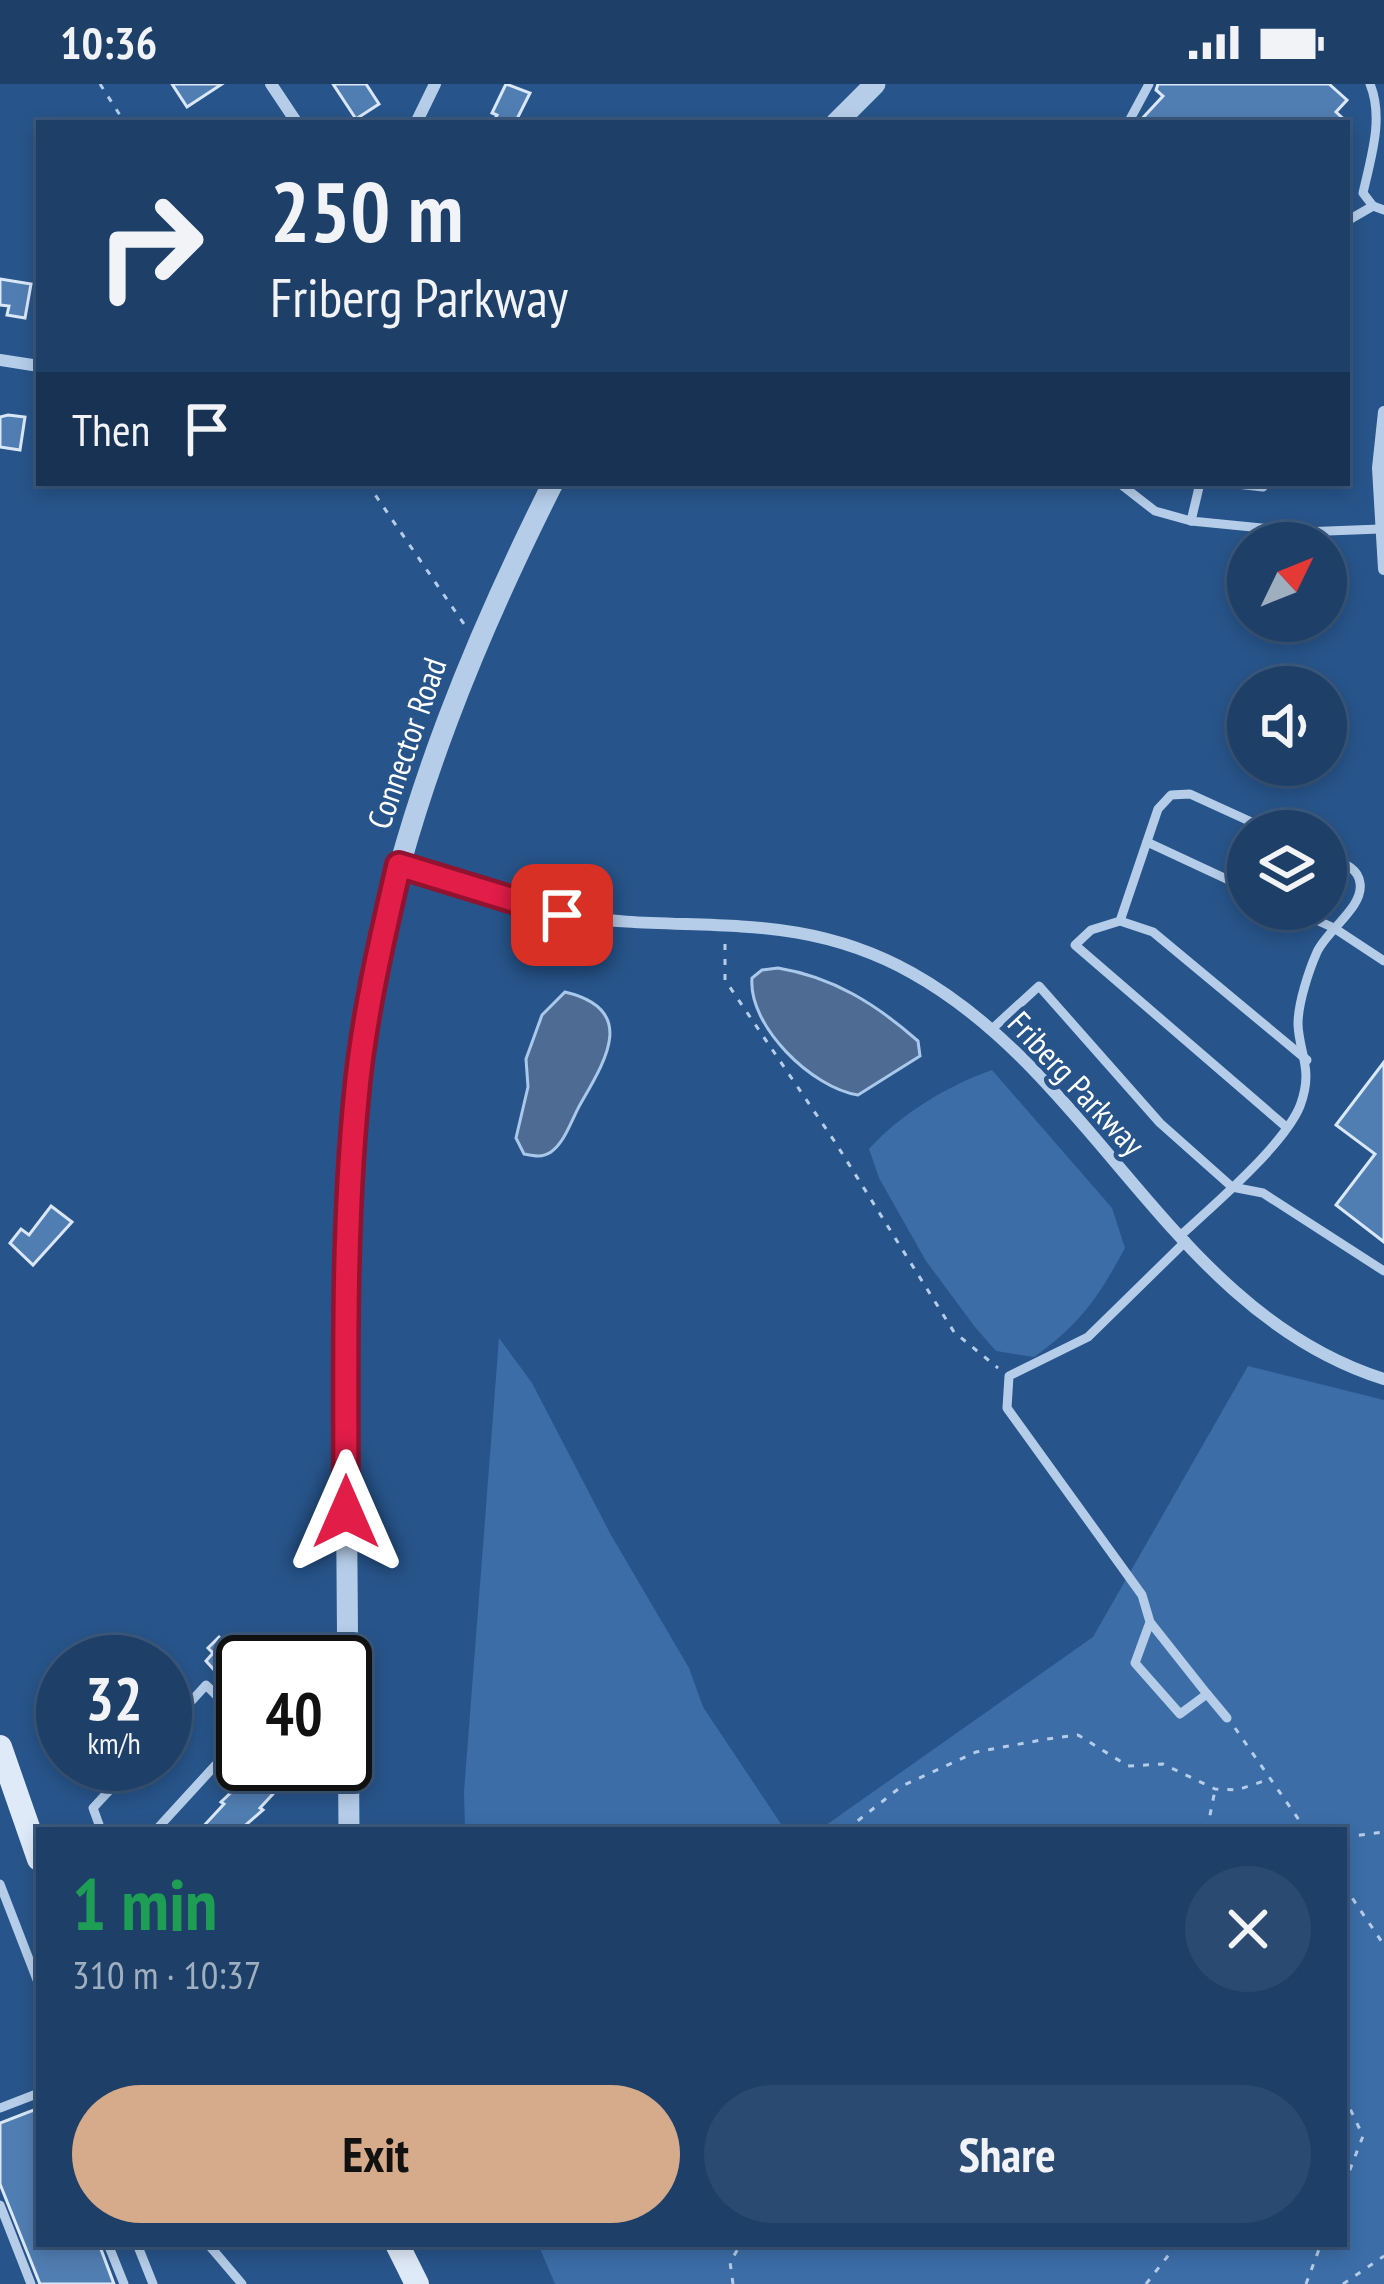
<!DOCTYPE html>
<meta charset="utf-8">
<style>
:root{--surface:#1d3f68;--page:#2a4a71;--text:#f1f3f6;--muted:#a0afc0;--line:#3b587c;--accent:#d6ab8b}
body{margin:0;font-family:"PT Sans Narrow",sans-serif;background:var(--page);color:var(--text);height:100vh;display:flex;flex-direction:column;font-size:45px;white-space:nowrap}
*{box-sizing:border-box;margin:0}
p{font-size:39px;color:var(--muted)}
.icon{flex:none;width:66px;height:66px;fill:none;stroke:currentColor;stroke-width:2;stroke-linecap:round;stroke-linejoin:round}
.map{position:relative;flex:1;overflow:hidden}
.details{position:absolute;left:36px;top:1743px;width:1311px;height:420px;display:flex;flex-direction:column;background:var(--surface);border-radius:0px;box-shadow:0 6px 18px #0003,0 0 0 3px var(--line)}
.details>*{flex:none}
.top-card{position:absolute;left:36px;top:36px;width:1314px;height:366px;border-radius:0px;box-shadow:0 6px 18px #0003,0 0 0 3px var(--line);background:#1d3f68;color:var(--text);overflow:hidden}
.needle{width:78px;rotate:47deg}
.fabs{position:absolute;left:1227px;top:438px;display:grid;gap:24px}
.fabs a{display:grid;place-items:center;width:120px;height:120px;border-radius:50%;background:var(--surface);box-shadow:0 6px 18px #0003,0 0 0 3px var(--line);font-size:60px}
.speed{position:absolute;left:36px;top:1551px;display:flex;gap:24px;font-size:60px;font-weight:700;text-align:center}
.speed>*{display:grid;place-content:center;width:156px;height:156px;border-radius:50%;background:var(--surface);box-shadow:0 6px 18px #0003,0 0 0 3px var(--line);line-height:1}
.speed small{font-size:30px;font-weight:400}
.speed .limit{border:6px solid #111;border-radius:18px;background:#fff;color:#111}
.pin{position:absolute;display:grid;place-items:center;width:102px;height:102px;color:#fff;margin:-51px;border-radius:24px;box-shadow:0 6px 18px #0006}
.me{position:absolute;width:132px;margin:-66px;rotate:0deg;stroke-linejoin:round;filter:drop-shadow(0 0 9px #0008)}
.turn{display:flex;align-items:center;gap:42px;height:252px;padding:0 36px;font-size:54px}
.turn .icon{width:156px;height:156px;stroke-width:2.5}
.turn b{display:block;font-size:84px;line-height:102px}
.then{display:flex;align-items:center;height:114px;padding:0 36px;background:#0003;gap:24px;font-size:45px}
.round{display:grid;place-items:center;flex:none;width:126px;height:126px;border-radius:63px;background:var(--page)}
.headline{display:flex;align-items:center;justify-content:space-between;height:204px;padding:0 36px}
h1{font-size:72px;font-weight:600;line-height:90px;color:#1e9e55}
.primary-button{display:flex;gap:24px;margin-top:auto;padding:24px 36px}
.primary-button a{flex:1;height:138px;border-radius:72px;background:var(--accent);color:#111;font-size:48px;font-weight:600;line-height:138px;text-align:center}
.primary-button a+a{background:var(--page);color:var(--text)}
.status{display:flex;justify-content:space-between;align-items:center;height:84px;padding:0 60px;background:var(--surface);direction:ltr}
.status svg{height:33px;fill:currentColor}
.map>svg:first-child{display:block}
</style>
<div class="status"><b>10:36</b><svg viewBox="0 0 49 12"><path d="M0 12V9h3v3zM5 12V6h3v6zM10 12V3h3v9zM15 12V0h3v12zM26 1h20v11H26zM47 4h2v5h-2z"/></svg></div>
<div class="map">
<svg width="1384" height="2200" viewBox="0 0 1384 2200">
<rect width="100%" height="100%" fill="#27548a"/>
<g fill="#3c6da7">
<path d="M 992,986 L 1112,1124 L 1125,1164 C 1098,1214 1081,1239 1034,1273 L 996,1267 L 975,1243 L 926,1177 L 879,1094 L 869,1065 C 900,1030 949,1001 992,986 Z"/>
<path d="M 499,1254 L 532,1299 L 611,1451 L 689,1584 L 703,1623 L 785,1746 L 465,1746 L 464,1708 Z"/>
<path d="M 1248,1282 L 1384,1316 L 1384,2200 L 555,2200 L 538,2160 L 1344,2160 L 1344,1746 L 819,1746 L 1093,1553 Z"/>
</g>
<g fill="#4e6c93" stroke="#a9c8ea" stroke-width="3">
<path d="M 778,884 C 833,893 876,920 918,957 L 920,972 L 858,1011 C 812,1004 748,942 752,894 L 762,886 Z"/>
<path d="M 565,908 C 637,925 607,974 581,1019 C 572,1034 566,1057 551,1068 C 542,1074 534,1072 524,1070 L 516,1054 L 528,1003 L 526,975 L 542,931 Z"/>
</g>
<g fill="#507db2" stroke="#d9e7f7" stroke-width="3">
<path d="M 172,0 L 222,0 L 187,23 Z"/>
<path d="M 333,0 L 366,0 L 379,20 L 356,35 Z"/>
<path d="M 506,0 L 530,9 L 515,39 L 493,39 L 497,31 L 492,29 Z"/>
<path d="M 1158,0 L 1329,0 L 1347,16 L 1336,28 L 1348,39 L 1138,39 L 1163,12 L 1156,6 Z"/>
<path d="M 0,195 L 31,200 L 25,234 L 7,231 L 9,222 L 0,221 Z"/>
<path d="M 8,331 L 25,333 L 20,366 L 0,363 L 0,333 Z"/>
<path d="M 1384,978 L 1384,1158 L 1336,1121 L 1375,1070 L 1336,1041 Z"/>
<path d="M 51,1122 L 72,1138 L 33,1181 L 10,1159 L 21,1145 L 29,1151 Z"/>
<path d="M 219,1553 L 223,1557 L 226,1553 L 243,1570 L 243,1618 L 206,1577 L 213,1569 L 208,1564 Z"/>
<path d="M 260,1681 L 266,1687 L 272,1681 L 284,1692 L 281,1696 L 283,1699 L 260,1724 L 263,1726 L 240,1746 L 200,1746 L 224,1720 L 221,1718 Z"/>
<path d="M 39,2024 L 39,2160 L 99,2160 L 114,2200 L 40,2200 L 0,2100 L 0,2039 Z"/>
</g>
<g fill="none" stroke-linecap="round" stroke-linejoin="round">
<g stroke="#b5cde9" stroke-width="3" stroke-dasharray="6 9" stroke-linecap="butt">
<path d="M 100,0 L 125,39"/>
<path d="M 367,399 L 466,543"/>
<path d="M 725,860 L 725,896 L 835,1058 L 954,1248 L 998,1284"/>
<path d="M 1235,1644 L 1306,1746"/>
<path d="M 1305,1743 L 1316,1746"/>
<path d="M 846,1746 L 902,1702 L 976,1668 L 1047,1655 L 1078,1651 L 1128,1682 L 1163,1680 L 1215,1705 L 1237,1706 L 1270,1695"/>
<path d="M 1207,1746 L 1215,1706"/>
<path d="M 1344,1753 L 1384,1748"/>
<path d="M 1344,1802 L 1384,1861"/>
<path d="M 1344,2012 L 1363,2052 L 1344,2101"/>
<path d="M 733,2200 L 730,2178 L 741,2160"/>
<path d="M 1146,2200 L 1174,2164 L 1172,2160"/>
<path d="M 1306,2200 L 1321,2160"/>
<path d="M 1343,2200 L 1384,2172"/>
</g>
<g stroke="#b5cde9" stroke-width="9">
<path d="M 1370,0 C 1384,34 1371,73 1363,109 L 1373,122"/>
<path d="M 1128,39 L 1149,0"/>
<path d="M 1347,137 L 1373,122 L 1384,126"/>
<path d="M 1119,399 L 1155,427 L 1191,437"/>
<path d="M 1200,399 L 1191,437 L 1302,448 L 1380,445"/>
<path d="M 1228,399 L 1263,403 L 1263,399"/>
<path d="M 1271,747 L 1190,710 L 1171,711 L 1158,725 L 1120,837 L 1091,846 L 1075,861 L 1285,1042"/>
<path d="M 1147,758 L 1248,805"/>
<path d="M 1292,825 L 1334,844 L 1384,877"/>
<path d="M 1120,837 L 1153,848 L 1307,976"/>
<path d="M 992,945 L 1039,902 L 1160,1039 L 1232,1103 L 1263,1109 L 1384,1187"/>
<path d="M 1181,1151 C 1213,1122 1284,1061 1300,1022 C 1314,985 1299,970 1298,940 C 1298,919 1309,886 1317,868 C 1327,846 1364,823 1360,799 C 1358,782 1339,778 1326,772"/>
<path d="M 1150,1538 L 1135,1579 L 1180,1630 L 1207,1610 L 1150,1538 L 1142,1511 L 1007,1324 L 1009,1292 L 1088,1253 L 1186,1157"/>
<path d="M 1207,1610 L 1227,1634"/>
<path d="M 165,1646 L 206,1601 L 243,1638"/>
<path d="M 101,1746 L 93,1724 L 134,1680"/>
<path d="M 156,1746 L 243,1651"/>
<path d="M 0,1800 L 39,1901"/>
<path d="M 0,2024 L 39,2009"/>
<path d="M 0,2121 L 31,2200"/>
<path d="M 108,2160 L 124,2200"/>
<path d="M 137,2160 L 153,2200"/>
<path d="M 208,2160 L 242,2200"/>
</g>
<g stroke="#b5cde9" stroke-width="12">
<path d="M 271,0 L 297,39"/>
<path d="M 416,39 L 435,0"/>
<path d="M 0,276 L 39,282"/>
<path d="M 1384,328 L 1378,384 L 1384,485"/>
<path d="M 399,781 C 453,799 509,822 565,831 C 691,851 792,822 912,889 C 1097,992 1174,1229 1384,1295"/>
</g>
<g stroke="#b5cde9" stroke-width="21">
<path d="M 836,39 L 875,0"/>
<path d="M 349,1746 C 348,1616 347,1485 346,1355 C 345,1198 344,1038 375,884 C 410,713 475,554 553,399"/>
</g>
<g stroke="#dfeaf8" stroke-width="24">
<path d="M 0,1663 L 39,1775"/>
<path d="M 397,2160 L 417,2200"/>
</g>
</g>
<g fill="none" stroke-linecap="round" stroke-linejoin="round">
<g stroke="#92132f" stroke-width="30">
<path id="route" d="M 346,1428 C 346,1290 343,1152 356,1015 C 363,936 381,858 399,781 L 562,831"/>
</g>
<use href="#route" stroke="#e11d48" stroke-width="21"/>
</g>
<g text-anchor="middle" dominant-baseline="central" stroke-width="9" stroke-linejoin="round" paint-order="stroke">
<g font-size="33" fill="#fff" stroke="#27548a">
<text transform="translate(406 659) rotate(-71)">Connector Road</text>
<text transform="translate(1077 999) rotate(47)">Friberg Parkway</text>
</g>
</g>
</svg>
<div class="fabs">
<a><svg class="needle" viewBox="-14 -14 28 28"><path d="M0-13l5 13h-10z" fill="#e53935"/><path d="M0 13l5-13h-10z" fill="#a0afc0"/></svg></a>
<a><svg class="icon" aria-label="sound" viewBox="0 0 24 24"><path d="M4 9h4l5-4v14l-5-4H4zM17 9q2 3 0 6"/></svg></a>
<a><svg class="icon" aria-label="layers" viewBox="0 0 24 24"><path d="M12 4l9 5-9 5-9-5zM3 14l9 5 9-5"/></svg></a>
</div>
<div class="speed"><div>32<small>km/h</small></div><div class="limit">40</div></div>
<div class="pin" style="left:562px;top:831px;background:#d93025"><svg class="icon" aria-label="arrive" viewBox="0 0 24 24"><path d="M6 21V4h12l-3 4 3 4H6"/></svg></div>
<svg class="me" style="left:346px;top:1428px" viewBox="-20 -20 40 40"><path d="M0-17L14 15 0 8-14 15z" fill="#e11d48" stroke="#fff" stroke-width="4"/></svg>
<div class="top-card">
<div class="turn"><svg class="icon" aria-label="right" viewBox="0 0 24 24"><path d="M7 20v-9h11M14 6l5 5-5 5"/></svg><div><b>250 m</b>Friberg Parkway</div></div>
<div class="then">Then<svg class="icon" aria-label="arrive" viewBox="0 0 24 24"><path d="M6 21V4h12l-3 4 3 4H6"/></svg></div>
</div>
<section class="details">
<div class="headline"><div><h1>1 min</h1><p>310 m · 10:37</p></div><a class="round"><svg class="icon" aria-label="close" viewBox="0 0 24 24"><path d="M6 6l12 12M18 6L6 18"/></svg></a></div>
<div class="primary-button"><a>Exit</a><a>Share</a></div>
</section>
</div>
